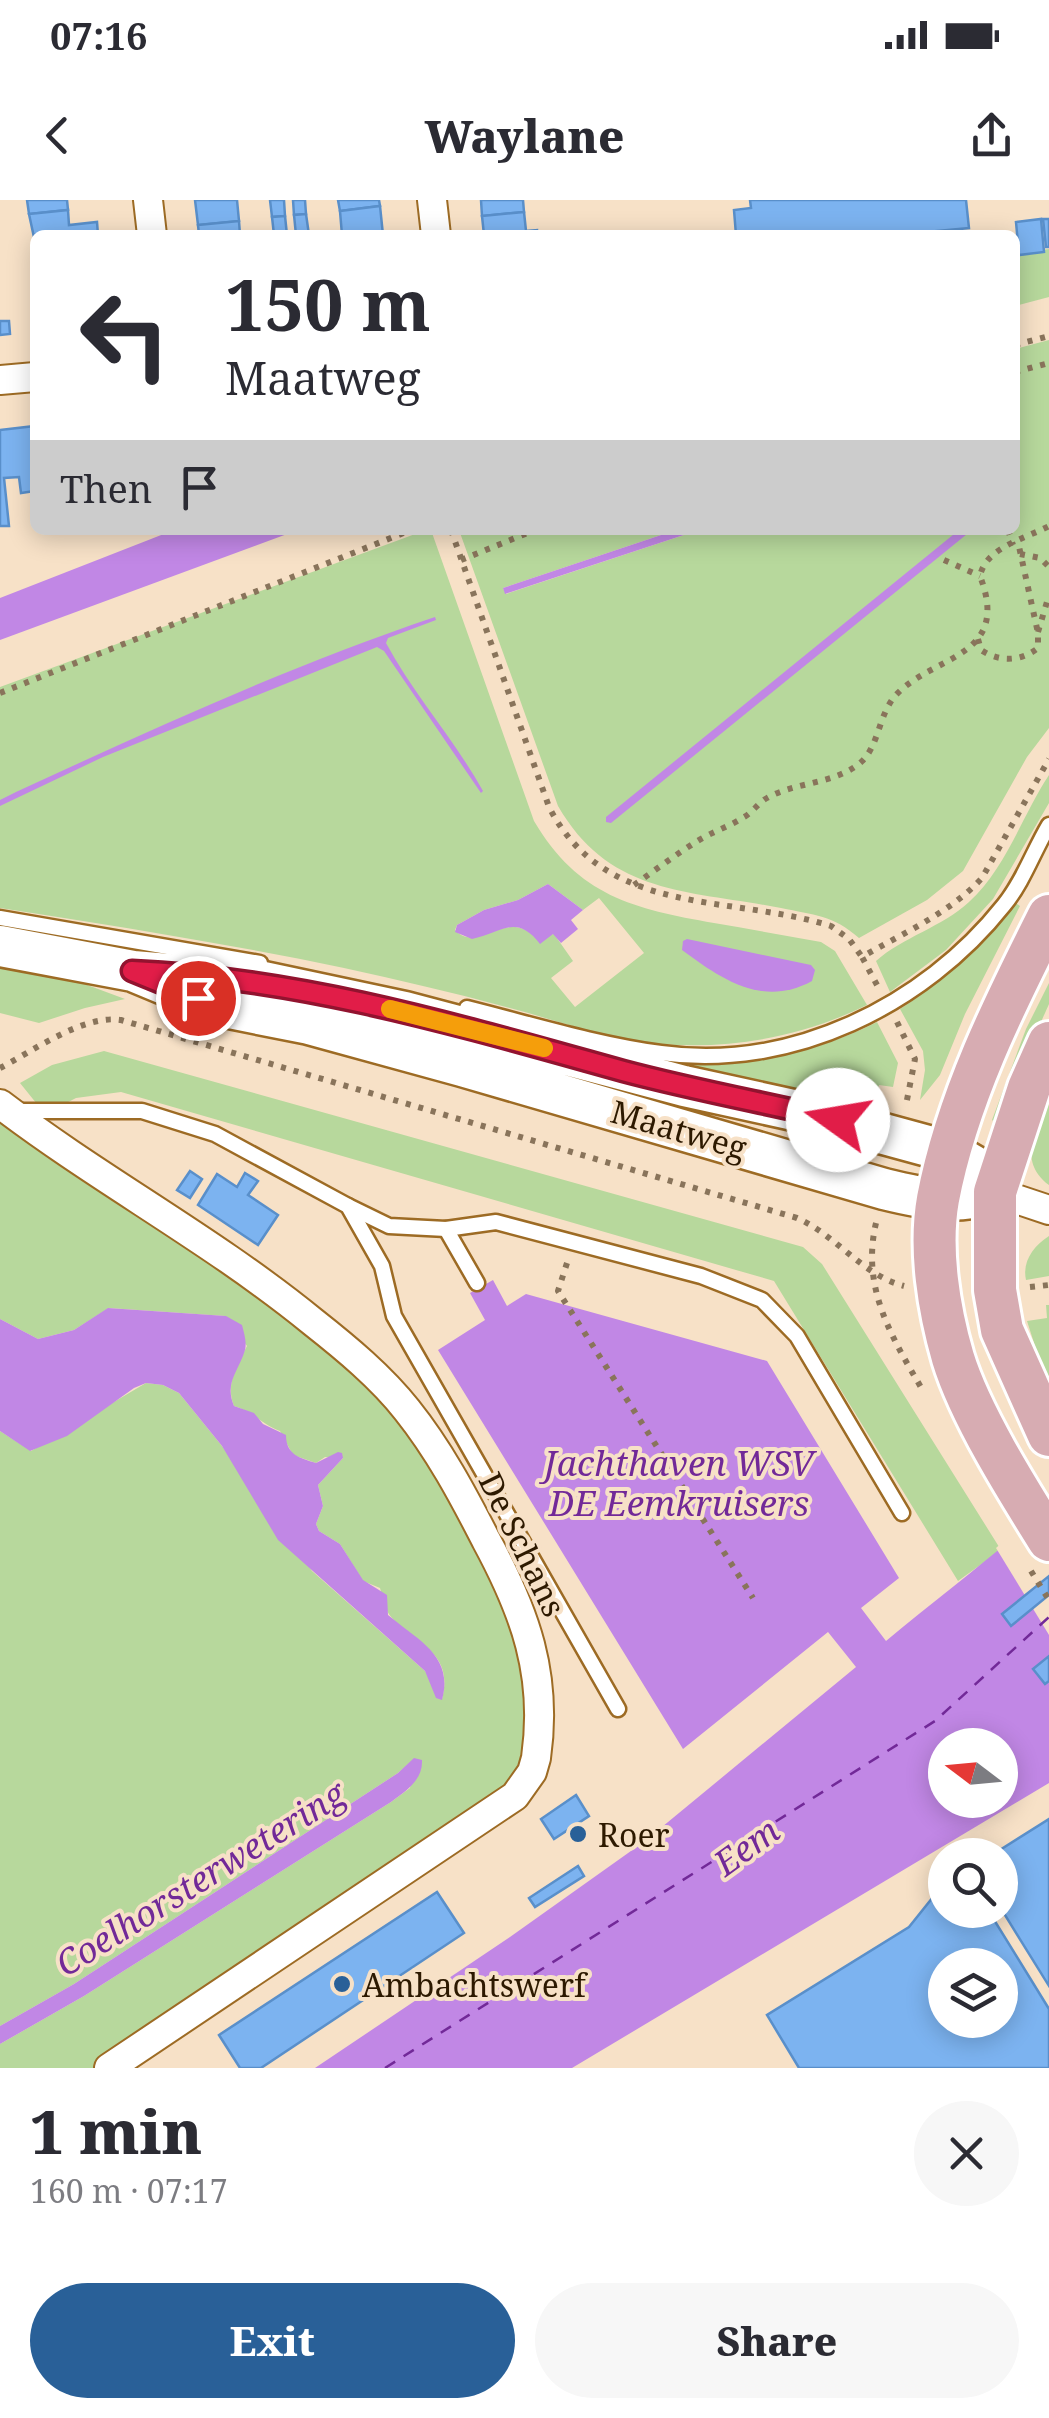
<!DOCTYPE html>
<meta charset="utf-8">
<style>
:root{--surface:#fff;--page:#f7f7f7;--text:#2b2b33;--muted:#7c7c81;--accent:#296098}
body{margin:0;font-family:"Noto Serif",serif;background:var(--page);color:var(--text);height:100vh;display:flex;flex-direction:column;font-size:38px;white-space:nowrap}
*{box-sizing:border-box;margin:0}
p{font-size:32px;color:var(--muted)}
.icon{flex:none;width:55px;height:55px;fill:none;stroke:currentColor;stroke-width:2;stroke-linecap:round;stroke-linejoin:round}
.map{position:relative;height:1868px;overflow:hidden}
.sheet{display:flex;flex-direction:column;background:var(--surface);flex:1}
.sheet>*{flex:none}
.banner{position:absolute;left:30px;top:30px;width:990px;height:305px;border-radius:15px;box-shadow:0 5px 25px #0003;background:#fff;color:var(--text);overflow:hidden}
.needle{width:65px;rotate:286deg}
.fabs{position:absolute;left:928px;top:1528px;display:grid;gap:20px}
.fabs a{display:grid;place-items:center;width:90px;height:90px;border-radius:50%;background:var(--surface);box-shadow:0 5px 25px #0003;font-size:50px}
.pin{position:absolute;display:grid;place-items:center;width:85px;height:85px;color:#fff;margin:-42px;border:5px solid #fff;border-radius:50%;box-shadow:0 2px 10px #0007}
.me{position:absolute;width:110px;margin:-55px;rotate:283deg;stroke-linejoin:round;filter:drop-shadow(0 0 8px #0008)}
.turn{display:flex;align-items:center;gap:35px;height:210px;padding:0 30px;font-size:45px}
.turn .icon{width:130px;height:130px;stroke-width:2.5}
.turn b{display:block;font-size:70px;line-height:85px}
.then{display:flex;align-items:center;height:95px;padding:0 30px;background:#0003;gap:20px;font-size:38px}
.round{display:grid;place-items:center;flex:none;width:105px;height:105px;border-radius:52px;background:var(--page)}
.head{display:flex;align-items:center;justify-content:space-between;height:170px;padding:0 30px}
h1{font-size:60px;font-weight:800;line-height:75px}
.primary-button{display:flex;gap:20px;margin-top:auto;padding:20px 30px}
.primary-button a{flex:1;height:115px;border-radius:60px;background:var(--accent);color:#fff;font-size:40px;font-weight:800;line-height:115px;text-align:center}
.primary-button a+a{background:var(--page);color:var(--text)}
.status{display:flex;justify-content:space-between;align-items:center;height:70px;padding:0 50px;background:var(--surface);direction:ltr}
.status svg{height:28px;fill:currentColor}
header{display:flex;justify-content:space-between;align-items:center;height:130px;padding:0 30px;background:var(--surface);font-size:45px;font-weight:800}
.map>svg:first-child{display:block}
</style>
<div class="status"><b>07:16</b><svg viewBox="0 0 49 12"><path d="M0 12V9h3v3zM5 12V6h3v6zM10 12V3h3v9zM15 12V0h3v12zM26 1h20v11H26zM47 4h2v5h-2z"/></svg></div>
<header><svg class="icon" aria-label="back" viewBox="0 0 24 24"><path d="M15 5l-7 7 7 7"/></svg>Waylane<svg class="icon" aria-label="share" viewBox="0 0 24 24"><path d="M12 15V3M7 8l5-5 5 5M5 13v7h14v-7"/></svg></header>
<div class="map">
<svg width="1049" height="1868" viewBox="0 0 1049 1868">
<rect width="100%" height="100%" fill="#f7e1c7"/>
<g fill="#b7d89c" fill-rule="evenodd">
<path d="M 1049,49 L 1049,97 L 1015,106 L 1015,53 Z"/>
<path d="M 1049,140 L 1049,528 L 1027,557 L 963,671 L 927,700 L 859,738 C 833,715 814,715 781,708 C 689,690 610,696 558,606 L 459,330 L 676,330 L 503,388 L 506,394 L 699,330 L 1015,330 L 1015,149 Z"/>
<path d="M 426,330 L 431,330 L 534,621 C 578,696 634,709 714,723 C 750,729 785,736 821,742 L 835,751 L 867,805 C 792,842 706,854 623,839 C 584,831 545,817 506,807 C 452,792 398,780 344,768 C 230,744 115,726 0,708 L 0,487 ZM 548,684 L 583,710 L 599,698 L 644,753 L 575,807 L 551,778 L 573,761 L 554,734 L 534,736 C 505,709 477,754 455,730 L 457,725 L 484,710 L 518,700 Z"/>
<path d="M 1049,575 L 1049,603 L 993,699 L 946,750 L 890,792 L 876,761 C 903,737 942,727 969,702 C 1006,668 1022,616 1049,575 Z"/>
<path d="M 1014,702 L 1020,706 L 965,814 L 940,875 L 920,900 L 925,870 L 923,851 L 900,809 C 944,780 983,746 1014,702 Z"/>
<path d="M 0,762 L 47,770 L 125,799 L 85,808 L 39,823 L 0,813 Z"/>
<path d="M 1049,783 L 1049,804 L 996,923 L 992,920 L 1026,829 Z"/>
<path d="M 877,822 L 898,863 L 893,887 L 879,885 L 872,914 L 658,862 C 734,868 808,857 877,822 Z"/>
<path d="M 104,851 L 803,1047 L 822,1064 L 1001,1350 L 958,1381 L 774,1081 L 121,892 L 76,898 L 45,914 L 20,883 L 52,865 Z"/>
<path d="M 1049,895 L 1049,985 C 1016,960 1037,927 1049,895 Z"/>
<path d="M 0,914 L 316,1135 L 396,1214 L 444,1287 L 494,1372 L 531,1482 L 527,1542 L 517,1577 L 501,1596 L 95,1868 L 0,1868 L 0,1844 L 84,1796 L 391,1602 L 410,1588 L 414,1559 L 398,1573 L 74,1784 L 0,1826 L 0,1231 L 31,1251 L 146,1183 L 163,1185 L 179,1193 L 222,1246 L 312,1371 L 425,1471 L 442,1499 C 454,1452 418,1447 392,1418 C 385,1411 383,1398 380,1388 L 363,1381 L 340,1344 L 319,1331 L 316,1324 L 323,1306 L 318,1285 L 343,1258 L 325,1257 L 316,1263 L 293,1255 L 280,1231 C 262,1224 253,1212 234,1206 C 225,1184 237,1166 247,1146 L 225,1116 L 109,1108 L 74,1130 L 38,1139 L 0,1119 Z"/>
<path d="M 1049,1036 L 1049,1076 L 1026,1080 C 1022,1062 1033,1046 1049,1036 Z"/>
<path d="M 1046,1105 L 1049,1105 L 1049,1190 L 1027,1121 L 1047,1118 Z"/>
</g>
<g fill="#c187e5" fill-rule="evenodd">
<path d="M 174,330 L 298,330 L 0,440 L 0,398 Z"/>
<path d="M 676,330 L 699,330 L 505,394 L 503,388 Z"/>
<path d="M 959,330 L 972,330 L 611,623 L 606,622 L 606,617 Z"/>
<path d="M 435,417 L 436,420 L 388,438 L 386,443 C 414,495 454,539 483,591 L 481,593 L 384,451 L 377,447 L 103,557 L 0,606 L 0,600 L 16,592 C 153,529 292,465 435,417 Z"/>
<path d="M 548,684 L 583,710 L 571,720 L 578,729 L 561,743 L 553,734 L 540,744 C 516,713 501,733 472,739 L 455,732 L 457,725 L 484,710 L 518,700 Z"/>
<path d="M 687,739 L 811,765 L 815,770 L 812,781 C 763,808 721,779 682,750 L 683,741 Z"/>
<path d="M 493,1080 L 507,1106 L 526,1094 L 767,1161 L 899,1378 L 861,1408 L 886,1441 C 941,1395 997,1354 1049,1306 L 1049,1583 L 572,1868 L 315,1868 L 510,1737 L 645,1641 L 856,1467 L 828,1432 L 683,1549 L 438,1150 L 485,1120 L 470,1093 ZM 945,1545 L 1000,1545 L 1000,1600 L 945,1600 Z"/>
<path d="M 108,1108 L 226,1116 L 242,1125 C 244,1133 247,1142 245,1150 C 239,1171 224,1182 234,1206 L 254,1213 L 263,1224 L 286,1235 C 286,1255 300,1258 316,1263 L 338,1252 L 342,1253 L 343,1258 L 318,1285 L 323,1306 L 316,1324 L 319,1331 L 340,1344 L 363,1380 L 387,1395 L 388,1415 C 419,1441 454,1456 442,1500 L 436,1498 L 425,1471 L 278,1340 L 222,1246 L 179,1193 L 163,1185 L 146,1183 L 134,1188 L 67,1236 L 30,1251 L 0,1231 L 0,1119 L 38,1139 L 74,1130 Z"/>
<path d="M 414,1558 L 422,1560 C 423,1580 406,1591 391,1602 L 84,1796 L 0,1844 L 0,1826 L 74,1784 L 398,1573 Z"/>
</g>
<path fill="#f7e1c7" d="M 1049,1301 L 1049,1435 L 996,1348 Z"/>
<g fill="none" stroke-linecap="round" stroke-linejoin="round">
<path stroke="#722998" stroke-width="2.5" stroke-dasharray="12 10" stroke-linecap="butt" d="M 385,1868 L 935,1521 L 1049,1417"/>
</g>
<g fill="#7cb3f0" stroke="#598fca" stroke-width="2.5" fill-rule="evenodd">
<path d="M 27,0 L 67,0 L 68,10 L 29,14 Z"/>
<path d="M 195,0 L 237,0 L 239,21 L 198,25 Z"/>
<path d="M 270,0 L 284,0 L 285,16 L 272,17 Z"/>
<path d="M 293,0 L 305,0 L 306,14 L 294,15 Z"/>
<path d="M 338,0 L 379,0 L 380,6 L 340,11 Z"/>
<path d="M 481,0 L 523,0 L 524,12 L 482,16 Z"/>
<path d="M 750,0 L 966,0 L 969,28 L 895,35 L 736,35 L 734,10 L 751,8 Z"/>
<path d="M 380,6 L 383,35 L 342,35 L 340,11 Z"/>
<path d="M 68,10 L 69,25 L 97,22 L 98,35 L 35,35 L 35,42 L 29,14 Z"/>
<path d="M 524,12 L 526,31 L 537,30 L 537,35 L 484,35 L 482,16 Z"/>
<path d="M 306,14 L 309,35 L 296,35 L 294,15 Z"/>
<path d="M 285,16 L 287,35 L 274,35 L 272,17 Z"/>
<path d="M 1041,19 L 1044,52 L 1019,55 L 1016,22 Z"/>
<path d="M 1043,19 L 1049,19 L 1049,47 L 1046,47 Z"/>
<path d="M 239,21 L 240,35 L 199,35 L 198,25 Z"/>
<path d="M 0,121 L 9,121 L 10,134 L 0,135 Z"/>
<path d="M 35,226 L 35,291 L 21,293 L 19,277 L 4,278 L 9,326 L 0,326 L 0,230 Z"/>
<path d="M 190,971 L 202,979 L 190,998 L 177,990 Z"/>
<path d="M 245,973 L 258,981 L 248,995 L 278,1015 L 258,1045 L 198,1005 L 217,974 L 237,987 Z"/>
<path d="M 1049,1376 L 1049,1395 L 1011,1426 L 1002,1414 Z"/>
<path d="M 1049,1456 L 1049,1481 L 1045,1484 L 1033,1469 Z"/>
<path d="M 576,1595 L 589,1616 L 554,1639 L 541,1619 Z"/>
<path d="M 1049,1619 L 1049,1786 L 1000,1707 L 1000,1655 L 992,1655 Z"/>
<path d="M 578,1666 L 584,1676 L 535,1707 L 529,1698 Z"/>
<path d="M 945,1682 L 945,1710 L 988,1710 L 1049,1809 L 1049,1868 L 799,1868 L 767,1815 L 909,1727 ZM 945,1765 L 1000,1765 L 1000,1820 L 945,1820 Z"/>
<path d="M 437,1692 L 464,1733 L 261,1868 L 240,1868 L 219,1835 Z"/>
</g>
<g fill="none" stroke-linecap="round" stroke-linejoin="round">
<g stroke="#9d6b24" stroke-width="19">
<g id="service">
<path d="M 0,718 L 260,763"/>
<path d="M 467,808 C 531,824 595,844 661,853 C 791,871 924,806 1004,705 C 1023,682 1034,650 1049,625"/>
<path d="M 14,911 L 142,911 L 215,934 L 348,1006 L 382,1066 L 394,1116 L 618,1509"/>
<path d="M 348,1006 L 389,1026 L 446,1029 L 496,1022 L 701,1076 L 762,1100 L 797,1136 L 902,1313"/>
<path d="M 446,1029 L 477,1083"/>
</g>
</g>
<g stroke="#9d6b24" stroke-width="32">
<g id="minor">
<path d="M 148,0 L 152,35"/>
<path d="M 432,0 L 436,35"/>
<path d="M 0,180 L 35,177"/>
<path d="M 0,904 C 101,981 214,1041 313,1122 C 346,1148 381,1177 407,1210 C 439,1250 463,1295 486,1340 C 525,1412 548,1475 536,1558 L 532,1572 L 515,1596 L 109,1868"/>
<path d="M 995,992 L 1049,1010"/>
</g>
</g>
<g stroke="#9d6b24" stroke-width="45">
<path id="secondary" d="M 0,746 L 133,771 L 264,782 L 405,812 L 684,886 L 807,913 L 950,952 L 979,969 L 995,992 C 956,1006 925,999 884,989 L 462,866 L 309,824 L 234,809 L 198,798 L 133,771"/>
</g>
<g stroke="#fff" stroke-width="48">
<g id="primary">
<path d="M 1049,716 C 1004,805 957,899 938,999 C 929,1049 939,1110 953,1158 C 970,1214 1017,1289 1049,1340"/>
<path d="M 1049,843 L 1029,888 L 995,992 L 995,1090 L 1002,1130 L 1049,1235"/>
</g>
</g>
<g stroke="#89745b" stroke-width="6" stroke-dasharray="5 8" stroke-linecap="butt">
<path d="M 1015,145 L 1049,136"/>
<path d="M 1015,172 L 1049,163"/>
<path d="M 451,330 L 549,607 C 606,718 729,694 831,726 L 849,739 L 862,757"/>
<path d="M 1008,330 L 1013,345"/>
<path d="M 1020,354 L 1040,358 L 1049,367"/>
<path d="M 461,360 L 535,330"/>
<path d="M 944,360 L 980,376"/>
<path d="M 1038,432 L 1049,395"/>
<path d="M 978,439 L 981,450 C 999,462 1020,462 1038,448 L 1038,433 L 1018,342"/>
<path d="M 0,493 L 411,330"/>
<path d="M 634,685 C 654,671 675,655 696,642 C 711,632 729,627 744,617 C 753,612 758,603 767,598 C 795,582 835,584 860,563 C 879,547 878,516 895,496 C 933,454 1012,459 980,376 C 986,347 1025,339 1049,326"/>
<path d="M 877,785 L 862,757 C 903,733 950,713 982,678 L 1049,559"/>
<path d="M 897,822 L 915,859 L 906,905"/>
<path d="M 0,868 C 33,851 84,814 121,820 L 797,1018 C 836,1035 862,1075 904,1086"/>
<path d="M 876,1023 C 861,1087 891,1136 922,1189"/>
<path d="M 567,1063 L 558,1091 L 753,1398"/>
<path d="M 1030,1087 L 1049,1085"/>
<path d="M 1031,1371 L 1049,1400"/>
</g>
<use href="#service" stroke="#fff" stroke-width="14"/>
<use href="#minor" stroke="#fff" stroke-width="28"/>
<use href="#secondary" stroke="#fff" stroke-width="40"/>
<use href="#primary" stroke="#d7acb2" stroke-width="42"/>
</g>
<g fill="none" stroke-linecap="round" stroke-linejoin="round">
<g stroke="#92132f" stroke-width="25">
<path id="route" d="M 198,798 L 132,771 C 301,778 461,826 623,871 C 694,890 766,903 838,920"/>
</g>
<use href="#route" stroke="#e11d48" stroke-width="18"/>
<path stroke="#f59e0b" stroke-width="18" d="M 390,809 L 544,848"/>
</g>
<g fill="#296098" stroke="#f7e1c7" stroke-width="4">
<circle cx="578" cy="1634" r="10"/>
<circle cx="342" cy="1784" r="10"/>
</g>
<g text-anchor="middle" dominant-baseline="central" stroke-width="8" stroke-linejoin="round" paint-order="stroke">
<g font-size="32" fill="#2d1900" stroke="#f7e1c7">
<text transform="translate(679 929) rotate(16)">Maatweg</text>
<text transform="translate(523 1344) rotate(64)">De Schans</text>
</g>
<g font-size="32" fill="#2d1900" stroke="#f7e1c7" text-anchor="start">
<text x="598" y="1634">Roer</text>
<text x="362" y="1784">Ambachtswerf</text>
</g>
<g font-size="35" font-style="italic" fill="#722998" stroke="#f7e1c7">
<text x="679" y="1262">Jachthaven WSV<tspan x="679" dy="40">DE Eemkruisers</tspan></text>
<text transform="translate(746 1646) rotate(-36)">Eem</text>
<text transform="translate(200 1678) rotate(-32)">Coelhorsterwetering</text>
</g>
</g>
</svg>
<div class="fabs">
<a><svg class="needle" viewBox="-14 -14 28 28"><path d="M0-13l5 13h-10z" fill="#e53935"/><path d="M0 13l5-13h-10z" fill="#7c7c81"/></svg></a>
<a><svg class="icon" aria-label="search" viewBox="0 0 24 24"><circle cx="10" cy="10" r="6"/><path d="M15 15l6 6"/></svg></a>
<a><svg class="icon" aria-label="layers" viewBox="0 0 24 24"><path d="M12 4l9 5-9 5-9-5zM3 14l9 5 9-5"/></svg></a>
</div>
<div class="pin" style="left:198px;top:798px;background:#d93025"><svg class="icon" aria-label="arrive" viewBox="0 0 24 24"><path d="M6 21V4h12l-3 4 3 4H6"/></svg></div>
<svg class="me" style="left:838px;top:920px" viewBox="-20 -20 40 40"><circle r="19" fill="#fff"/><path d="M0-13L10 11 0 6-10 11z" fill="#e11d48"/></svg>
<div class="banner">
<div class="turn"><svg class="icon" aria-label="left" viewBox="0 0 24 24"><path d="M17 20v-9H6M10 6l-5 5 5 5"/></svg><div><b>150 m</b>Maatweg</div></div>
<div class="then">Then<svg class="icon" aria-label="arrive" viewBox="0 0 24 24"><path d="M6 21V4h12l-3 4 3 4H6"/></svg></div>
</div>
</div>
<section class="sheet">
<div class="head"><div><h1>1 min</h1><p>160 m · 07:17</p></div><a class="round"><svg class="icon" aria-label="close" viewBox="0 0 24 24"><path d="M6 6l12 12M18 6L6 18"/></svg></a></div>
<div class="primary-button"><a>Exit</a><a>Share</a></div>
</section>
